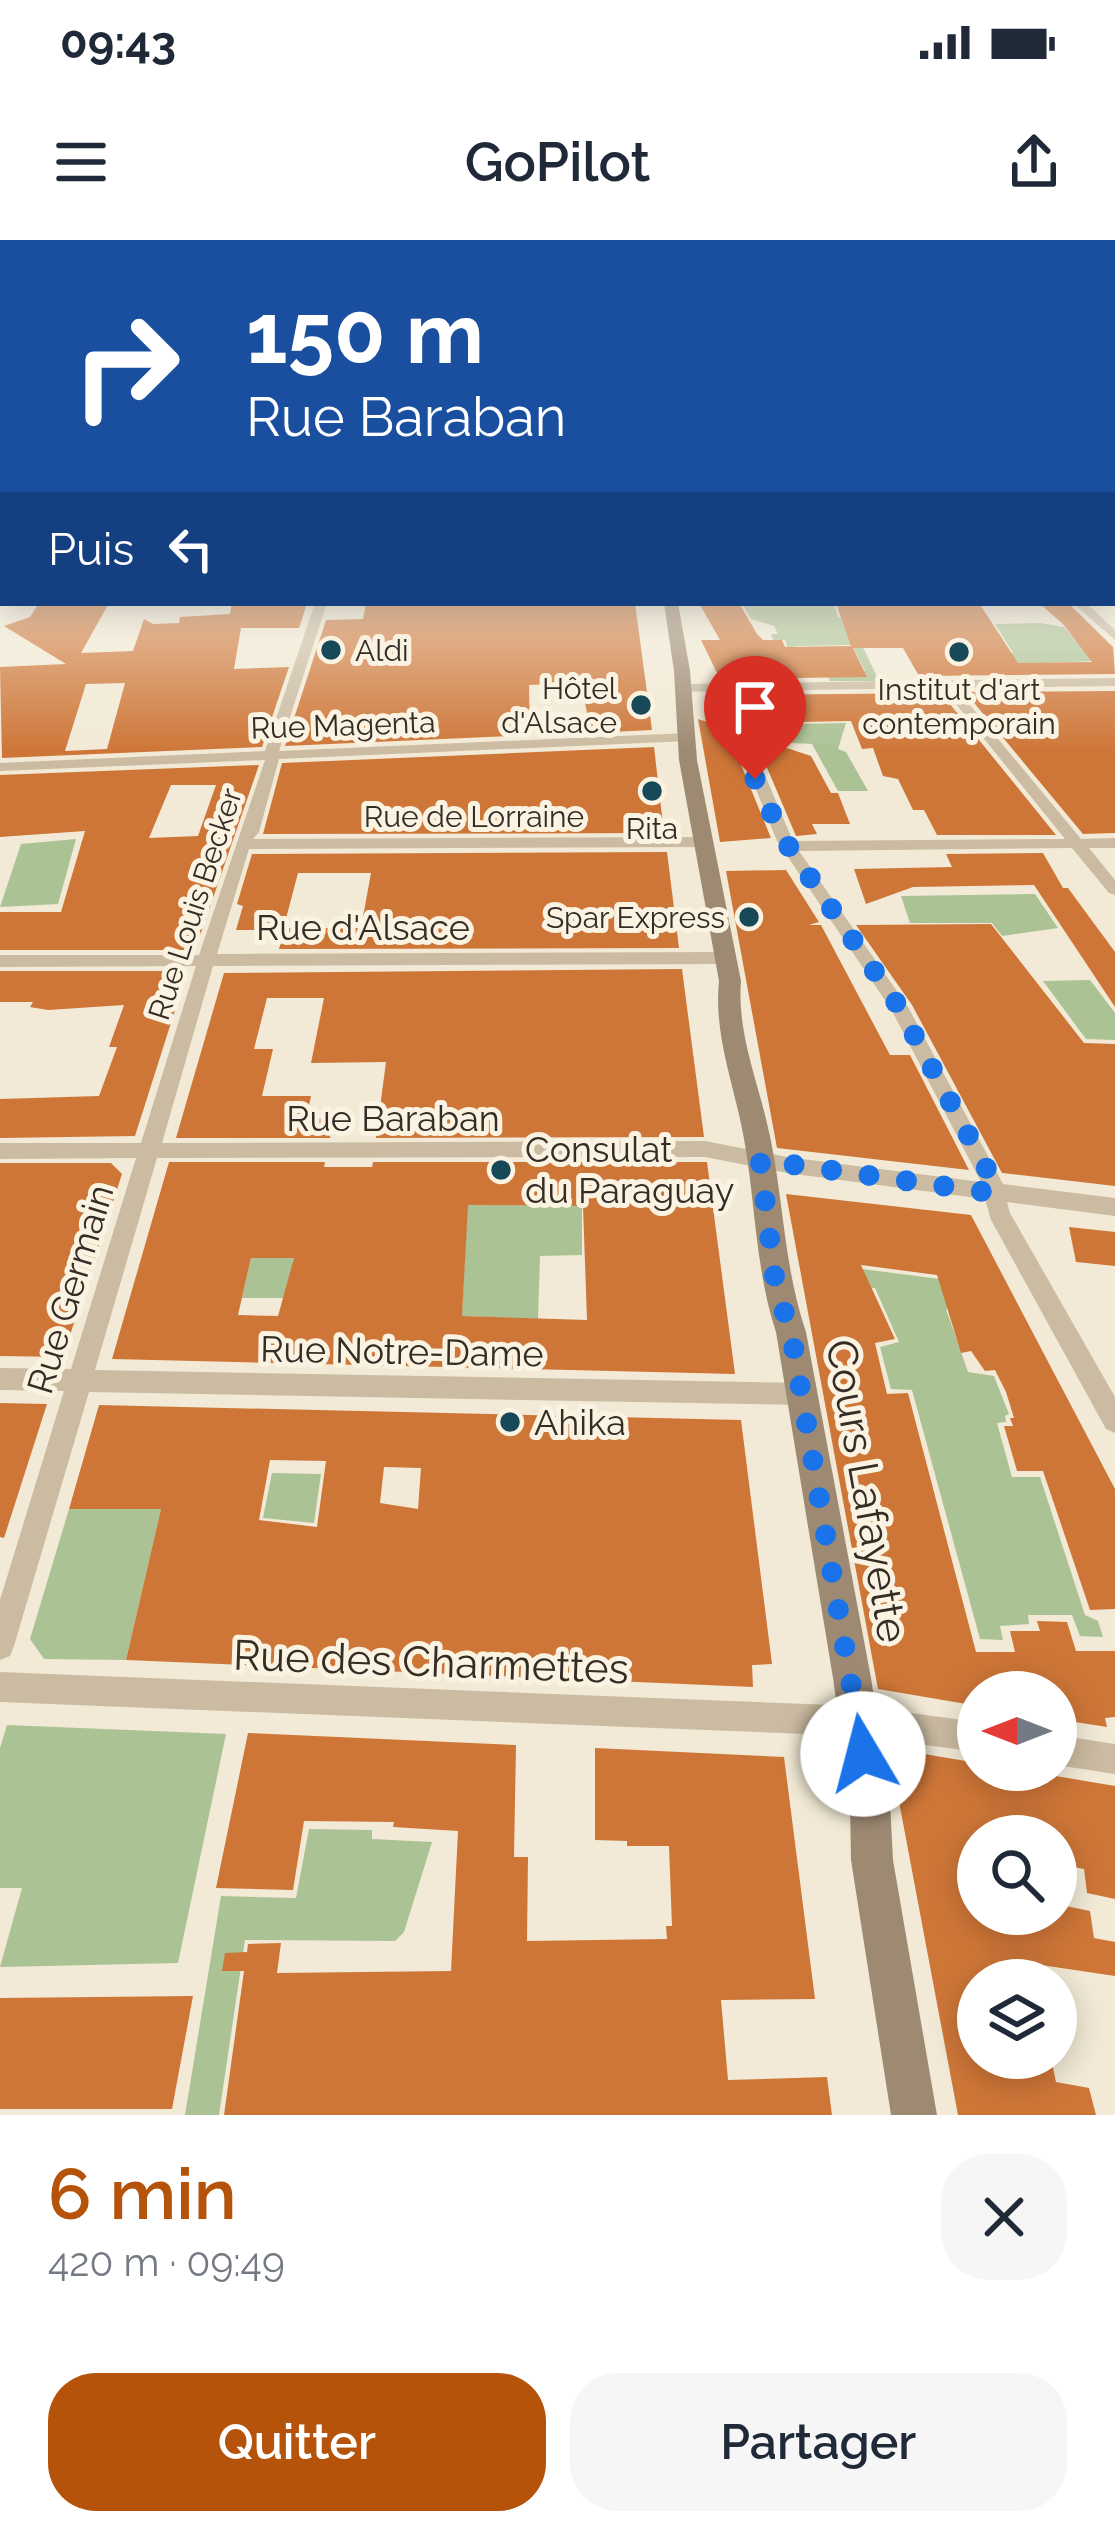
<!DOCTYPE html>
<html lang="fr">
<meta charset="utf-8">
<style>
:root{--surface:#fff;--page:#f6f6f7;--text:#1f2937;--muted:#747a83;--accent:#b45309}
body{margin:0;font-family:Raleway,sans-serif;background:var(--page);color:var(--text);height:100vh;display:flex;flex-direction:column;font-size:45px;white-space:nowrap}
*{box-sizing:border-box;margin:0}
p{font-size:39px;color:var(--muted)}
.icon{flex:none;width:66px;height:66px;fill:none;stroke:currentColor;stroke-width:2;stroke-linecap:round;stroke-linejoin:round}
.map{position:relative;height:1875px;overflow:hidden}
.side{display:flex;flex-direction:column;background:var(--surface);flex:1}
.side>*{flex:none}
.guide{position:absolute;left:0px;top:0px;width:1116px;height:366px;box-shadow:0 6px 30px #0003;background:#1a4fa0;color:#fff;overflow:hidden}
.needle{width:78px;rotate:270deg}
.fabs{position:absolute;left:957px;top:1431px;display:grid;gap:24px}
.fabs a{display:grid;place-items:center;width:120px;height:120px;border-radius:50%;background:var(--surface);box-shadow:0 6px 30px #0003;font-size:60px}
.pin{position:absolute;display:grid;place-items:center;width:102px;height:102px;color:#fff;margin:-123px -51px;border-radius:50% 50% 50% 0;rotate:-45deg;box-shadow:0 0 12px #0007}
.pin .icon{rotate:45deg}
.me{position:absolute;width:132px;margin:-66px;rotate:352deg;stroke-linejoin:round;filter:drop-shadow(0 0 9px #0008)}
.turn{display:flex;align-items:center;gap:42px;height:252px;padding:0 48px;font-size:54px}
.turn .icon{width:156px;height:156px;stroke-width:2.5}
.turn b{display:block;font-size:84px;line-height:102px}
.then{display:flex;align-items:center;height:114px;padding:0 48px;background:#0003;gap:24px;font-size:45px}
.round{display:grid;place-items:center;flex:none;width:126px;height:126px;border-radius:48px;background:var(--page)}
.head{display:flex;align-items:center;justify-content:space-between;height:204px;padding:0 48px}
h1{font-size:72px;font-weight:600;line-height:90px;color:var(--accent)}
.cta{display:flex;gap:24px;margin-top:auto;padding:24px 48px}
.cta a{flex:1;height:138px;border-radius:48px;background:var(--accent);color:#fff;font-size:48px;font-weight:600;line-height:138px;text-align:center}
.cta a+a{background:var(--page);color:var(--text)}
.status{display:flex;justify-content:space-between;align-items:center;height:84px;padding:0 60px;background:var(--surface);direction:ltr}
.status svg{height:33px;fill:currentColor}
header{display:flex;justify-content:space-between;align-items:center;height:156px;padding:0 48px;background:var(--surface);font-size:54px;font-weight:600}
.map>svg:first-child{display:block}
</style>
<div class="status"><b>09:43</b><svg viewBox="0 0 49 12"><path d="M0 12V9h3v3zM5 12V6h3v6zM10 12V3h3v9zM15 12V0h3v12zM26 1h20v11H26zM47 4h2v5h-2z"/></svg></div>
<header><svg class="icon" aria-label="menu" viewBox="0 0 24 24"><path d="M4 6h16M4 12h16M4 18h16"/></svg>GoPilot<svg class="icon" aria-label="share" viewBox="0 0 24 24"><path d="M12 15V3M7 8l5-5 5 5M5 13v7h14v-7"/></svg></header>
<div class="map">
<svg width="1115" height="1875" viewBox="0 0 1115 1875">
<rect width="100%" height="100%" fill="#f2ead6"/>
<g fill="#abc295">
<path d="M 742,363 L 833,363 L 838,377 L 849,378 L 879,441 L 830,441 L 826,433 L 865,431 L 852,405 L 795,406 L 794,426 L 785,400 L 773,400 L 771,394 L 778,394 L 774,386 L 751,379 Z"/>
<path d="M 1040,383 L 1064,387 L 1094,421 L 1017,424 L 982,414 L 1013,413 L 995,384 Z"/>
<path d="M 846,483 L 838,509 L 846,512 L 868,551 L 838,551 L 812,504 L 791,503 L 786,484 Z"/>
<path d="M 76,599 L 58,664 L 0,667 L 21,604 Z"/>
<path d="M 1035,654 L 1058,688 L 1002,696 L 992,683 L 910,683 L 901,656 Z"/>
<path d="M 1090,740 L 1115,773 L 1115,800 L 1086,799 L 1043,741 Z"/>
<path d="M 467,965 L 582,966 L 582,1015 L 540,1016 L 538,1079 L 462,1076 Z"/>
<path d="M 251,1018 L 294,1018 L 286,1058 L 242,1058 Z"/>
<path d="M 855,1028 L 947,1040 L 950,1067 L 946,1069 L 968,1132 L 994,1136 L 1009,1174 L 1005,1176 L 1006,1182 L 997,1183 L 1012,1237 L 1040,1237 L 1085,1375 L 1098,1381 L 1103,1397 L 1080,1396 L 1072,1375 L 1028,1375 L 1029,1384 L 1000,1386 L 1003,1400 L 980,1399 L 912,1150 L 891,1149 L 880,1107 L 899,1102 L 875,1048 L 860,1047 Z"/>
<path d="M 272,1233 L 321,1234 L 314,1283 L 263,1278 Z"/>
<path d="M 69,1269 L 161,1269 L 126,1420 L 44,1419 L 30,1399 Z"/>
<path d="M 7,1485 L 226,1494 L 178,1723 L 0,1727 L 22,1648 L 0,1648 L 0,1508 Z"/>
<path d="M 309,1589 L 372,1590 L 372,1599 L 432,1602 L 404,1692 L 395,1701 L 245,1700 L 219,1875 L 185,1875 L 221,1656 L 296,1658 Z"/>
</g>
<g fill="#ce7638" fill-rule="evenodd">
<path d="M 39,363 L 109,363 L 81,413 L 133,411 L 144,379 L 153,384 L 179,383 L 180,377 L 230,374 L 232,363 L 307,363 L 299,388 L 241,388 L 234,429 L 289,427 L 262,507 L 2,518 L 0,427 L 66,424 L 4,386 L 30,377 ZM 125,443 L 107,509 L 65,511 L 86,444 Z"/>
<path d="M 366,363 L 635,363 L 652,490 L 591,493 L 581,443 L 529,445 L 530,495 L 285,506 L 326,380 L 363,379 Z"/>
<path d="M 699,363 L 739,363 L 757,394 L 763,400 L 782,400 L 785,407 L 851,406 L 836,363 L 981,366 L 1018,423 L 1092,422 L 1063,384 L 1039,363 L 1068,363 L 1113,407 L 1115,434 L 919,436 L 903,408 L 853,408 L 867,437 L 720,439 L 701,400 L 720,400 Z"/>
<path d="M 1115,451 L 1115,593 L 1083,594 L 965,452 Z"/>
<path d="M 941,453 L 1056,595 L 937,595 L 924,570 L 913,570 L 898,539 L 883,536 L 873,508 L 862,509 L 851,481 L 747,483 L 736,455 Z"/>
<path d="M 698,479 L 726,488 L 771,598 L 720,602 Z"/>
<path d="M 754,497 L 811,516 L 831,553 L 838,553 L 850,584 L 812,584 L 817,594 L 796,596 Z"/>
<path d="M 654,507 L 664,593 L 263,594 L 282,523 Z"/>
<path d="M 259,525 L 195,710 L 0,710 L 0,672 L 61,672 L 85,591 L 0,597 L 0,535 ZM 171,545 L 216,545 L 198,596 L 149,598 Z"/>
<path d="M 667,612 L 679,708 L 279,709 L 285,688 L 361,688 L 371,633 L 298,633 L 283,690 L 236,690 L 243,666 L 237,664 L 252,614 Z"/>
<path d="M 1043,613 L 1063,648 L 1068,648 L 1115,712 L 1115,767 L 1034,645 L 913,647 L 866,664 L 854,629 L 952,627 L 946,614 Z"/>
<path d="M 786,630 L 819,682 L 809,685 L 821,685 L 890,815 L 910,815 L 969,930 L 777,908 L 726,631 Z"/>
<path d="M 991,684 L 1084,803 L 1115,804 L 1115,946 L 1002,933 L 912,765 L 856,685 Z"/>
<path d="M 682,729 L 704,897 L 376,898 L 386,822 L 311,823 L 324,758 L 267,758 L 254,809 L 273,809 L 262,856 L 311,856 L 308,870 L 315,870 L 314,879 L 333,878 L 330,898 L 176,898 L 224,733 Z"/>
<path d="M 0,731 L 171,731 L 184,742 L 135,896 L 0,898 L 0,859 L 99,856 L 117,807 L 109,807 L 124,765 L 48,770 L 30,767 L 33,762 L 0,762 Z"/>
<path d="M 169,922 L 325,922 L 324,927 L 372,927 L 373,922 L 707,922 L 735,1134 L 112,1119 ZM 468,965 L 583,966 L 587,1080 L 462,1076 ZM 251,1018 L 294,1018 L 278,1076 L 238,1075 Z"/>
<path d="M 0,923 L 111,923 L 122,934 L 63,1117 L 0,1116 Z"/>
<path d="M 786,954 L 971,975 L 1115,1249 L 1115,1369 L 1090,1370 L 1043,1231 L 1017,1231 L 1004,1186 L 1013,1186 L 1010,1178 L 1014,1178 L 1006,1152 L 995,1130 L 985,1131 L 971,1111 L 961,1113 L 937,1035 L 861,1025 L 895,1099 L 875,1103 L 887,1154 L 908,1153 L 976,1412 L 1015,1412 L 1010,1391 L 1040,1391 L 1037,1381 L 1067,1382 L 1076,1411 L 1115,1411 L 1115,1477 L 1105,1478 L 1107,1487 L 1056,1479 L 1056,1452 L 978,1452 L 978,1466 L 878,1449 Z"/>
<path d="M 1069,987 L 1115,992 L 1115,1026 L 1076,1022 Z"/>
<path d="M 0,1163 L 47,1164 L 4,1298 L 0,1297 Z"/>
<path d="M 99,1165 L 741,1180 L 772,1424 L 752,1425 L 753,1447 L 126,1420 L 161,1269 L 69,1269 ZM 270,1220 L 326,1221 L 317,1287 L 259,1280 ZM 384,1227 L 421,1228 L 418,1269 L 380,1263 Z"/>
<path d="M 248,1493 L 516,1505 L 514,1617 L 528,1617 L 527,1701 L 667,1699 L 666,1686 L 672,1686 L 669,1606 L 627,1606 L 627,1601 L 595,1600 L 595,1508 L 784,1517 L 815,1759 L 721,1760 L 728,1840 L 827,1837 L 832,1875 L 224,1875 L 244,1731 L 222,1731 L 225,1713 L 247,1712 L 248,1704 L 281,1703 L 277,1733 L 451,1731 L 458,1591 L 393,1587 L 394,1582 L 304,1581 L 293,1650 L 216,1648 Z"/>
<path d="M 900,1510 L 978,1523 L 978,1530 L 1020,1530 L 1115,1546 L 1115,1659 L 1087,1653 L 1084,1629 L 1056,1624 L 1056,1596 L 978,1596 L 978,1674 L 1056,1674 L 1056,1664 L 1090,1671 L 1094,1698 L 1115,1702 L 1115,1736 L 1041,1725 L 1045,1740 L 978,1740 L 978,1818 L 1051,1818 L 1056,1842 L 1089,1848 L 1096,1875 L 958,1875 L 891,1519 Z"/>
<path d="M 193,1756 L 172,1869 L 0,1869 L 0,1758 Z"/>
</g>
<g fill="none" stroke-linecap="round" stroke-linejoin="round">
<g fill="#cbbba2" fill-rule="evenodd">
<rect x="1113" y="261" width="2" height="6"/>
<rect x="1113" y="303" width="2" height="6"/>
<path d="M 315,363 L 327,363 L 279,511 L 688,493 L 695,497 L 688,501 L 279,519 L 259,592 L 253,599 L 706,597 L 714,602 L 706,607 L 249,609 L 217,714 L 726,712 L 735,718 L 726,724 L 213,726 L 162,903 L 705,901 L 787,917 L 981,942 L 891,769 L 777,601 L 716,451 L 682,452 L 676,448 L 682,444 L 1115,438 L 1115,446 L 956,448 L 1081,599 L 1115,598 L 1115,608 L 1089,608 L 1115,640 L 1115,655 L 1109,653 L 1072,608 L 799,611 L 908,767 L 1003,944 L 1115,958 L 1115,976 L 1007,962 L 1010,973 L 1115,1157 L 1115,1193 L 1106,1189 L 991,980 L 985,959 L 787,933 L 705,917 L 157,918 L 95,1130 L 803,1143 L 812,1146 L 815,1154 L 812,1162 L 803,1165 L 89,1152 L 14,1406 L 10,1416 L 0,1420 L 0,1360 L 64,1151 L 0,1150 L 0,1128 L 71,1129 L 136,918 L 0,919 L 0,903 L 141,903 L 196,726 L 0,727 L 0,715 L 199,715 L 265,520 L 0,531 L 0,523 L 265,511 ZM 943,448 L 1065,599 L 793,601 L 729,451 Z"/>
<path d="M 1073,363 L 1086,363 L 1115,390 L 1115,400 Z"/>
<path d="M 0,1432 L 858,1466 L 978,1482 L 978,1512 L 858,1496 L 0,1462 Z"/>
<path d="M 1056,1495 L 1115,1504 L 1115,1534 L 1056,1525 Z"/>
</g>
<g fill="#9e8a73" fill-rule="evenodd">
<rect x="0" y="329" width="3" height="8"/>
<path d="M 664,363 L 678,363 L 690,431 L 697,520 L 741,741 C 737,789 755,834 766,879 C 784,950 782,1022 806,1092 L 871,1438 L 890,1562 L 893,1620 L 937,1875 L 891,1875 L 851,1620 L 850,1562 L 833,1438 L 776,1092 C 753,1022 756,950 740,879 C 730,834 714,789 719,741 L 679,520 L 674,431 Z"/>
</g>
</g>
<linearGradient id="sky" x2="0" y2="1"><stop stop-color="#79aed2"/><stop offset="0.49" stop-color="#f9f6ed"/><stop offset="1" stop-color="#f9f6ed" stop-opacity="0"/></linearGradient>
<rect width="1115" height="512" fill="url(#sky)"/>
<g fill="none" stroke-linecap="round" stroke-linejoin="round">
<path stroke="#1a73e8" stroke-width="21" stroke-dasharray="0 37.8" d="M 755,539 L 785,601 L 899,767 L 990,935 L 993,953 L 760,920 L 776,1048 L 791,1092 L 863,1514"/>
</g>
<g fill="#184958" stroke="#faf3e2" stroke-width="4.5">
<circle cx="331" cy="410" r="12"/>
<circle cx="959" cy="412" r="12"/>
<circle cx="641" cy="465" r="12"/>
<circle cx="652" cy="551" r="12"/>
<circle cx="749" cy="677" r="12"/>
<circle cx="501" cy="930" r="12"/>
<circle cx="510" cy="1182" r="12"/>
</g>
<g text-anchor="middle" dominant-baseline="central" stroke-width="10" stroke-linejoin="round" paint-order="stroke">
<g font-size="30" fill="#352c25" stroke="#faf3e2" text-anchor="end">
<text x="355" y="410" text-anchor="start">Aldi</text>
<text x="617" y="448">Hôtel<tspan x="617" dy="34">d'Alsace</tspan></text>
<text x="959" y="449" text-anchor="middle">Institut d'art<tspan x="959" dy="34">contemporain</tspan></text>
<text x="652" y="588" text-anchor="middle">Rita</text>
<text x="725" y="677">Spar Express</text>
</g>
<g font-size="30" fill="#352c25" stroke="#faf3e2">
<text transform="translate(343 485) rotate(-2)">Rue Magenta</text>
<text x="474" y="576">Rue de Lorraine</text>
<text transform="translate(195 664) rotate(-72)">Rue Louis Becker</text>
</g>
<g font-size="36" fill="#352c25" stroke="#faf3e2">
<text x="363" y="687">Rue d'Alsace</text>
<text x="393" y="878">Rue Baraban</text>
<text transform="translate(70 1049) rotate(-73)">Rue Germain</text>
<text transform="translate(402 1111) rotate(1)">Rue Notre-Dame</text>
</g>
<g font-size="36" fill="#352c25" stroke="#faf3e2" text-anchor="start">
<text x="525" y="909">Consulat<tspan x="525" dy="41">du Paraguay</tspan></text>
<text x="534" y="1182">Ahika</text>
</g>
<g font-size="42" fill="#352c25" stroke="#faf3e2">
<text transform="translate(867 1251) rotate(80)">Cours Lafayette</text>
<text transform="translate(431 1422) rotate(2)">Rue des Charmettes</text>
</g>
</g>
</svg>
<div class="fabs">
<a><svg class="needle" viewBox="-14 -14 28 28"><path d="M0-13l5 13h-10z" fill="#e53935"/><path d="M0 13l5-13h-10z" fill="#747a83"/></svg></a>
<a><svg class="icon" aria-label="search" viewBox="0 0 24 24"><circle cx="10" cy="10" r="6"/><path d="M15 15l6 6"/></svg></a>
<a><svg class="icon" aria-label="layers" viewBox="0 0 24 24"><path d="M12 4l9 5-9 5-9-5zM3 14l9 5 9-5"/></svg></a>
</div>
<div class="pin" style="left:755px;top:539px;background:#d93025"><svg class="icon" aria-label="arrive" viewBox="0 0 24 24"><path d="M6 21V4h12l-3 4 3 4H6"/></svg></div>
<svg class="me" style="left:863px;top:1514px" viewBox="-20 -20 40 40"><circle r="19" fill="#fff"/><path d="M0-13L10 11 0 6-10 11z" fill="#1a73e8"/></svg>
<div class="guide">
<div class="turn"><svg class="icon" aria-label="right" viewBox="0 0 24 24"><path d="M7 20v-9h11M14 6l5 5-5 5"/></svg><div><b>150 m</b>Rue Baraban</div></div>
<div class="then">Puis<svg class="icon" aria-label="left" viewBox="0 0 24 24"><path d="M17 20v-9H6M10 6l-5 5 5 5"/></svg></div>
</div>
</div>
<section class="side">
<div class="head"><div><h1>6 min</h1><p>420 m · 09:49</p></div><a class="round"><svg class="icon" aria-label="close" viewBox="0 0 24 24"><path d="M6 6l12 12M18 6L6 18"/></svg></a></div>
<div class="cta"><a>Quitter</a><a>Partager</a></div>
</section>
